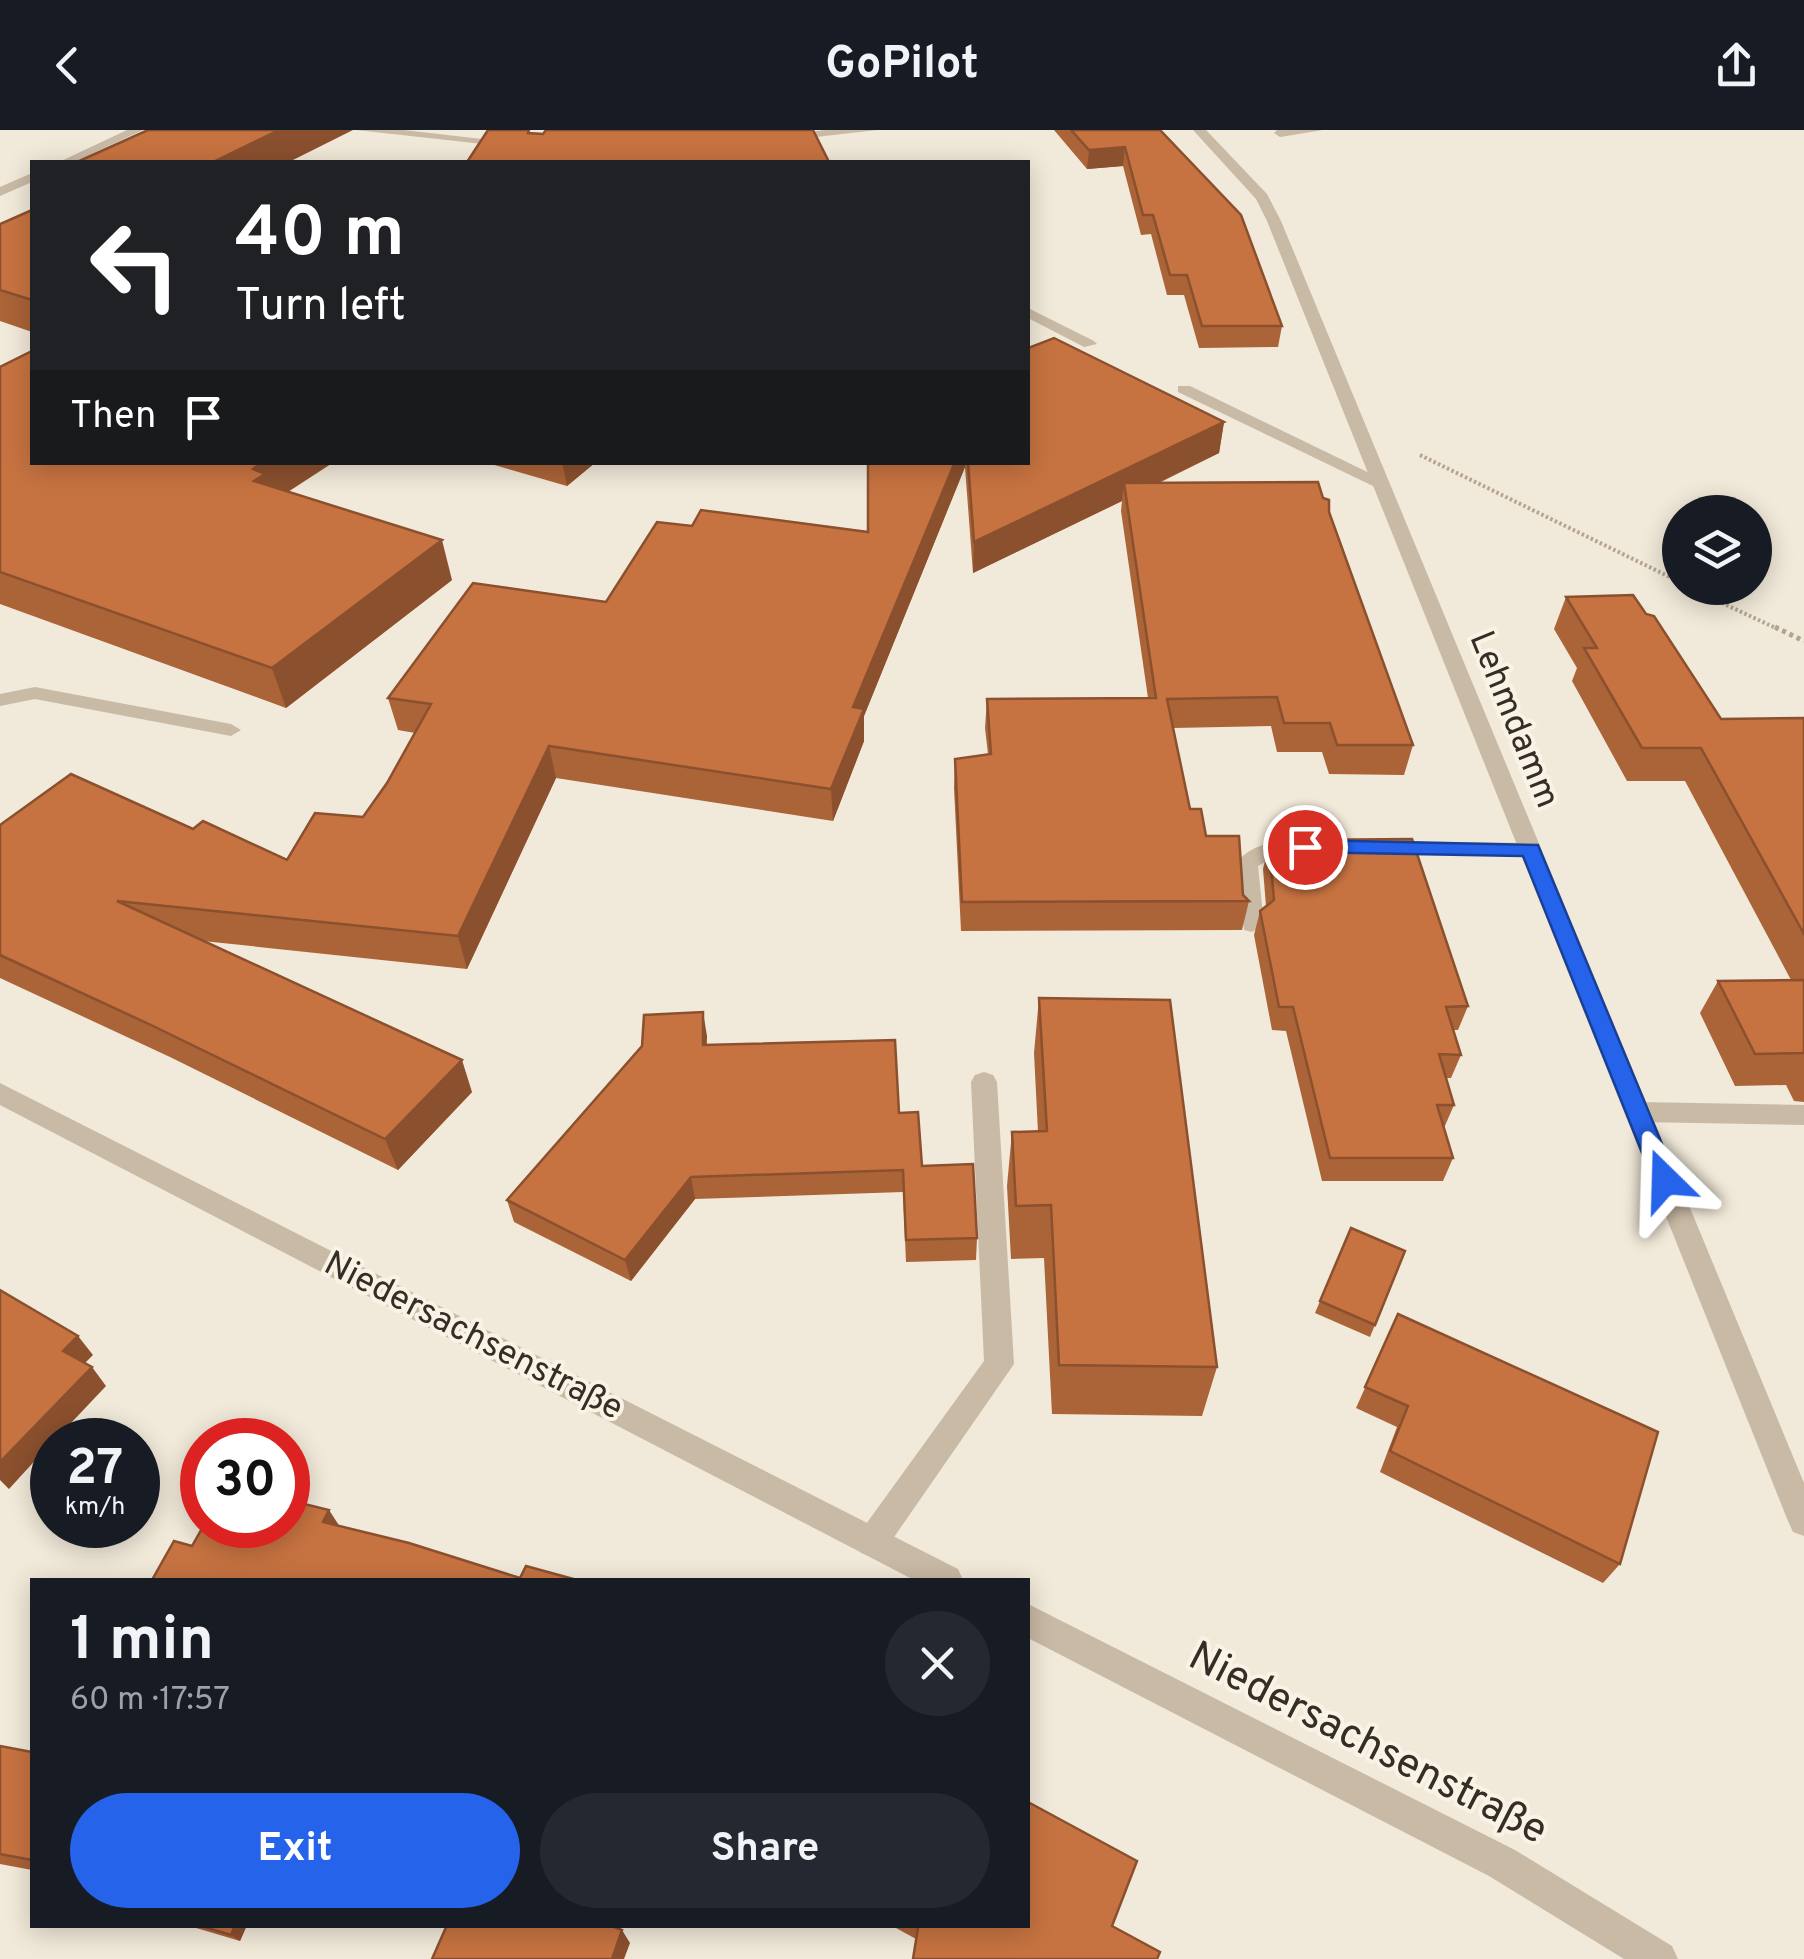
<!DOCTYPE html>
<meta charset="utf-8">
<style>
:root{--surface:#171b24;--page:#242831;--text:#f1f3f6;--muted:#9ea1a6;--accent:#2563eb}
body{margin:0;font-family:Overpass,sans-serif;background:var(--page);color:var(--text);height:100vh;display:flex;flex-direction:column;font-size:38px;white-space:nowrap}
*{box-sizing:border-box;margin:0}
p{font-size:32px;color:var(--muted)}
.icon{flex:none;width:55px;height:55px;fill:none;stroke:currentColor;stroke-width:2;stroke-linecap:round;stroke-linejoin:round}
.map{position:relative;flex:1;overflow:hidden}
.panel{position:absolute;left:30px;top:1448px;width:1000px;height:350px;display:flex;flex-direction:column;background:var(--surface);border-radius:0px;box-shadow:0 5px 25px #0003}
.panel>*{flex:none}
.hud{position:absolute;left:30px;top:30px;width:1000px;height:305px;border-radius:0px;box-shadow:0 5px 25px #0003;background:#202124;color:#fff;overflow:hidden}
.fabs{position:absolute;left:1662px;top:365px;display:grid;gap:20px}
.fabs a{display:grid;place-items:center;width:110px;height:110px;border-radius:50%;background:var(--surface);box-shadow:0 5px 25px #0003;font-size:50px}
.speed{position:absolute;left:30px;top:1288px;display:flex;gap:20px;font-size:50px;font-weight:700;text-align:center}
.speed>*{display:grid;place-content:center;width:130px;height:130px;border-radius:50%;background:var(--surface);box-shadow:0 5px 25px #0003;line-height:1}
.speed small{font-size:25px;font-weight:400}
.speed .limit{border:15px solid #d22;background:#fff;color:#111}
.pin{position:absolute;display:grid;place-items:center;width:85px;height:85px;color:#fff;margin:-42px;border:5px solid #fff;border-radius:50%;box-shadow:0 2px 10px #0007}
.me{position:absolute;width:110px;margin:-55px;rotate:338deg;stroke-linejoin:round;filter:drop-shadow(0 0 8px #0008)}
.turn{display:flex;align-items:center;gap:35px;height:210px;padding:0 40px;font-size:45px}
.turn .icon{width:130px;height:130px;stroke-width:2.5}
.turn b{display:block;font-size:70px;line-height:85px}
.then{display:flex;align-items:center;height:95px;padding:0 40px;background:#0003;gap:20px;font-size:38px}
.round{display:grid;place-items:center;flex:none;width:105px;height:105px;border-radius:52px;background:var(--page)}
.summary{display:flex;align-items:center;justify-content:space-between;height:170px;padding:0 40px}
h1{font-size:60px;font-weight:700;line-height:75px}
.primary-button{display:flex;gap:20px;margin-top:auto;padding:20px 40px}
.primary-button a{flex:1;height:115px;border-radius:60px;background:var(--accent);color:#fff;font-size:40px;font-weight:700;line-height:115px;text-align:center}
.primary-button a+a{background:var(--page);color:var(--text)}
header{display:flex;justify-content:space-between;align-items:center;height:130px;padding:0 40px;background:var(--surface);font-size:45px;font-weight:700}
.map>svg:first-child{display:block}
</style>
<header><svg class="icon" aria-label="back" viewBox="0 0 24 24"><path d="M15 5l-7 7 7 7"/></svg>GoPilot<svg class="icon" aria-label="share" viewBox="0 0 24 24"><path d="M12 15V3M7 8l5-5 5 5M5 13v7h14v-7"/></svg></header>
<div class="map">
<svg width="1804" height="1829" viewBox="0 0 1804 1829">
<rect width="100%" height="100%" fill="#f1e9d9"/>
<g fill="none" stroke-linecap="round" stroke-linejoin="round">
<g stroke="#b5a48f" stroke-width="4" stroke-dasharray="2.5 2.5" stroke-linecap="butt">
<path d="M 1420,325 L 1680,452"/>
<path d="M 1690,458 L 1780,500"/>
</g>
<path stroke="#b5a48f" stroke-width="5" stroke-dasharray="4 4" stroke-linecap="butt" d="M 1775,497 L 1804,511"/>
<g fill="#c9baa5" fill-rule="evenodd">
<path d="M 1277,0 L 1323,0 L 1280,7 L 1274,3 Z"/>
<path d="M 1028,178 L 1094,211 L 1097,214 L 1084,217 L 1028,188 Z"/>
<path d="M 1178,256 L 1190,256 L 1390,353 L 1375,357 L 1178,262 Z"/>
<path d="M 35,557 L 231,594 L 241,600 L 231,606 L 35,569 L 0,576 L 0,564 Z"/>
<path d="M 1301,710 L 1309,712 L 1312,717 L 1309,722 L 1272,728 L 1258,736 L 1264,794 L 1252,802 L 1244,800 L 1236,734 C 1251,712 1276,712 1301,710 Z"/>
<path d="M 1381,711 L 1531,713 L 1542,720 L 1531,727 L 1373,723 L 1370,718 Z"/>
<path d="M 984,942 L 993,945 L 997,952 L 1014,1234 L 883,1423 L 872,1427 L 861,1423 L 856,1412 L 861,1401 L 984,1231 L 971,952 L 975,945 Z"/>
<path d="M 1638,972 L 1804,975 L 1804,995 L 1638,992 L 1629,989 L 1625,982 L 1629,975 Z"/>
</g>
<g fill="#c9baa5" fill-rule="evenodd">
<path d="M 127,0 L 143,0 L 74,32 L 59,32 Z"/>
<path d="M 356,0 L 404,0 L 517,13 L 511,17 Z"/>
<path d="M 824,0 L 877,0 L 781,11 L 775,7 Z"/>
<path d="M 1193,0 L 1206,0 L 1267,64 L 1281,91 L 1804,1353 L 1804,1406 L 1793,1402 L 1788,1391 L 1267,91 L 1256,69 Z"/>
<path d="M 32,43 L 32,52 L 0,66 L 0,57 Z"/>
<path d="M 0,953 L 958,1439 L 963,1450 L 914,1450 L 0,975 Z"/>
<path d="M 1028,1474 L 1515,1720 L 1672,1816 L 1678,1829 L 1624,1829 L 1489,1746 L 1028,1508 Z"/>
</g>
</g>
<g fill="#ab6338">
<path d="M 1054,0 L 1160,0 L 1282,196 L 1278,217 L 1199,218 L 1184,165 L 1167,165 L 1151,104 L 1141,105 L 1123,36 L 1087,39 Z"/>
<path d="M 32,80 L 32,202 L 0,191 L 0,94 Z"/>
<path d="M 0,237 L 289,362 L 452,450 L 286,578 L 0,474 Z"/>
<path d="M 1224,292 L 1219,323 L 1159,353 L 1329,382 L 1413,615 L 1404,645 L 1329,644 L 1322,622 L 1277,622 L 1271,596 L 1173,598 L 1190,679 L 1243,765 L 1249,771 L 1242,800 L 961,801 L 954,658 L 955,629 L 988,624 L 985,598 L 987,569 L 1148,568 L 1121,381 L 1122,371 L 973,443 L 965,337 L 864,586 L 864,611 L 833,691 L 556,648 L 467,839 L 203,811 L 472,962 L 398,1040 L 170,927 L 0,848 L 0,695 L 193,699 L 287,730 L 363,687 L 387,653 L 415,603 L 398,600 L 388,568 L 606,472 L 692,396 L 868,402 L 868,332 L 1028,332 Z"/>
<path d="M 484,332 L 596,332 L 567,356 Z"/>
<path d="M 1566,467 L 1646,484 L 1721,589 L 1804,588 L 1804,972 L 1794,971 L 1786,955 L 1735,956 L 1700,883 L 1718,851 L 1791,850 L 1685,651 L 1627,651 L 1572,551 L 1577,538 L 1554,499 Z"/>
<path d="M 1269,715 L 1468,876 L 1458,900 L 1453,900 L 1461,925 L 1451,948 L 1446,948 L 1454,975 L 1444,998 L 1453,1028 L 1443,1051 L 1322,1051 L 1286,901 L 1272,900 L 1254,805 L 1260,781 L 1266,776 L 1263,739 Z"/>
<path d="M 1039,868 L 1217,1237 L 1202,1286 L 1052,1284 L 1044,1128 L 1011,1129 L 1007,1056 L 1012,1002 L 1038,1002 L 1034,923 Z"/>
<path d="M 703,882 L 706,915 L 899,983 L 922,1036 L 977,1108 L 976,1130 L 906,1132 L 903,1062 L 695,1069 L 631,1151 L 514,1092 L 507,1070 Z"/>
<path d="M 1351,1098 L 1405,1121 L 1370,1207 L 1315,1183 Z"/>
<path d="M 1398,1184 L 1620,1434 L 1603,1453 L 1380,1342 L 1397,1297 L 1356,1278 Z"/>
<path d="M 0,1616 L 32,1622 L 32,1740 L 0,1734 Z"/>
<path d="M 186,1795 L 247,1795 L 240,1811 Z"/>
<path d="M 896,1795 L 1028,1795 L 1112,1796 L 916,1809 L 896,1798 Z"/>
</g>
<g fill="#8b502e">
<path d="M 279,0 L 353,0 L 289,32 L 213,32 Z"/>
<path d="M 1125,17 L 1123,36 L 1087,39 L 1089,20 Z"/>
<path d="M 1224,292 L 1219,323 L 1126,368 L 1124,353 L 1122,371 L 973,443 L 974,412 Z"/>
<path d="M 262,332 L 334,332 L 274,371 L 254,351 L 253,339 Z"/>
<path d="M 562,332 L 596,332 L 567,356 Z"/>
<path d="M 955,332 L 965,332 L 965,337 L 864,586 L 864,611 L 833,691 L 831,659 L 853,577 Z"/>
<path d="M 442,410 L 452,450 L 286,578 L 272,538 Z"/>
<path d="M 549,616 L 556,648 L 467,839 L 458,806 Z"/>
<path d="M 703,882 L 707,906 L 706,938 L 703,915 Z"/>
<path d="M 462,930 L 472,962 L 398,1040 L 385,1009 Z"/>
<path d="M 691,1047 L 695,1069 L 631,1151 L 625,1130 Z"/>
<path d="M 78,1206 L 93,1225 L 78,1240 L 63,1221 Z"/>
<path d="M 92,1237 L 106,1256 L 55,1310 L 52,1310 L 52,1312 L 9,1359 L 0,1350 L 0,1332 Z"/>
<path d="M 329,1380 L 342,1400 L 323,1392 Z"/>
<path d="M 235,1795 L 247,1795 L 240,1811 L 231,1805 Z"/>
<path d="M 622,1800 L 630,1813 L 624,1829 L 612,1829 Z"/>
</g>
<g fill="#c77341" stroke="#8b502e" stroke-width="2.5">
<path d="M 148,0 L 279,0 L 213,32 L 77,32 Z"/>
<path d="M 488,0 L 529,0 L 528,3 L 543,4 L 546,0 L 813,0 L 829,32 L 467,32 Z"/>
<path d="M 1071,0 L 1160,0 L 1241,85 L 1282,196 L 1202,196 L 1187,145 L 1170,145 L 1153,85 L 1143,85 L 1125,17 L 1089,20 Z"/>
<path d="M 32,80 L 32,170 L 0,160 L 0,94 Z"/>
<path d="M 1054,208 L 1224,292 L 974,412 L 968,332 L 1028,332 L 1028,218 Z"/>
<path d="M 32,221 L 32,332 L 262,332 L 253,339 L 265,344 L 254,351 L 442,410 L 272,538 L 0,442 L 0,237 Z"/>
<path d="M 868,332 L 955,332 L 853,577 L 864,579 L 831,659 L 549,616 L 458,806 L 117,771 L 462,930 L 385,1009 L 153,896 L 0,825 L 0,695 L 71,644 L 193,699 L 203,691 L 287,730 L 315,683 L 363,687 L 387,653 L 431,574 L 388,568 L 473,453 L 606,472 L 657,392 L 692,396 L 701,380 L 868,402 Z"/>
<path d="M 1318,352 L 1323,368 L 1329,370 L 1329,382 L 1413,615 L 1337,615 L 1330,593 L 1284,593 L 1277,567 L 1167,569 L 1190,679 L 1201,679 L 1206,706 L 1239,706 L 1243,765 L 1249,771 L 962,772 L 955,629 L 991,624 L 987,569 L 1156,568 L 1124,353 Z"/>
<path d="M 1633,465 L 1646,484 L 1654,486 L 1721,589 L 1804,588 L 1804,804 L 1701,618 L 1642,618 L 1584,518 L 1597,518 L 1566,467 Z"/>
<path d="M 1412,709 L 1468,876 L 1446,877 L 1461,925 L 1439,924 L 1454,975 L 1437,975 L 1453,1028 L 1330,1028 L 1293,877 L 1279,877 L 1260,781 L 1274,770 L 1269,715 L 1292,710 Z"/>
<path d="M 1804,850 L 1804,923 L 1755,924 L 1718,851 Z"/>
<path d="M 1039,868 L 1170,870 L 1217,1237 L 1059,1235 L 1051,1075 L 1016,1076 L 1012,1002 L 1047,1001 Z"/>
<path d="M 703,882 L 703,915 L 895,910 L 899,983 L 918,982 L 922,1036 L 973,1034 L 977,1108 L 906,1110 L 903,1040 L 691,1047 L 625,1130 L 507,1070 L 642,916 L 644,885 Z"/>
<path d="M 1351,1098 L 1405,1121 L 1375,1195 L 1320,1171 Z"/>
<path d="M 0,1160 L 78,1206 L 63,1221 L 92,1237 L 0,1332 Z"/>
<path d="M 1398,1184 L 1658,1302 L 1620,1434 L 1390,1321 L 1408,1276 L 1365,1257 Z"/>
<path d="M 288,1370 L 329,1380 L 323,1392 L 409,1413 L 520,1448 L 526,1436 L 577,1450 L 152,1450 L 174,1411 L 192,1416 L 204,1395 L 288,1395 Z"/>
<path d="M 0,1616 L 32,1622 L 32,1730 L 0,1724 Z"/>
<path d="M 1028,1672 L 1137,1731 L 1112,1796 L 1160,1822 L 1157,1829 L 913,1829 L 918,1798 L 913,1795 L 1028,1795 Z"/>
<path d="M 198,1795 L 235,1795 L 231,1805 Z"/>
<path d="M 447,1795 L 609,1795 L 622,1800 L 612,1829 L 432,1829 Z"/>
</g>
<path fill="#2563eb" stroke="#184099" stroke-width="2.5" d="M 1305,710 L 1538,715 L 1677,1050 L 1674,1058 L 1657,1058 L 1653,1050 L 1523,726 L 1298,722 L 1295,717 Z"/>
<g text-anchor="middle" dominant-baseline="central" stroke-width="8" stroke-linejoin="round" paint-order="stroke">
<g font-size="35" fill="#352d26" stroke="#f9f3e5">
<text transform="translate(1513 590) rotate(68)">Lehmdamm</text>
<text transform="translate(473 1207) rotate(27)">Niedersachsenstraße</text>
</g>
<g font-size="42" fill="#352d26" stroke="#f9f3e5">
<text transform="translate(1367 1615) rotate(27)">Niedersachsenstraße</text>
</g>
</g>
</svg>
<div class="fabs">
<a><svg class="icon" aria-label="layers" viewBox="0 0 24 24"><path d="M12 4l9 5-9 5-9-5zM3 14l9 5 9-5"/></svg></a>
</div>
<div class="speed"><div>27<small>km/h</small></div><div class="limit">30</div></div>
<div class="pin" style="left:1305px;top:717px;background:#d93025"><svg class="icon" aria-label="arrive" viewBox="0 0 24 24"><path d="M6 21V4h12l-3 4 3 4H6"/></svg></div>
<svg class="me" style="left:1665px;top:1050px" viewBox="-20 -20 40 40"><path d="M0-17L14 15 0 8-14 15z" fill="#2563eb" stroke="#fff" stroke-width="4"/></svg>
<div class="hud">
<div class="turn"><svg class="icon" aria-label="left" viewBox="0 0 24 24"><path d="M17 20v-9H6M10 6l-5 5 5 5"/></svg><div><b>40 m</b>Turn left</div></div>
<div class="then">Then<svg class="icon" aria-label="arrive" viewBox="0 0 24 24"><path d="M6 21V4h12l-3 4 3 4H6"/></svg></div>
</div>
<section class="panel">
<div class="summary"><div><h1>1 min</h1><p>60 m · 17:57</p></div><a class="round"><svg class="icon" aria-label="close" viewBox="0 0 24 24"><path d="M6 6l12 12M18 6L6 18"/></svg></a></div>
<div class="primary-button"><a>Exit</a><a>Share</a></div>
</section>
</div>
